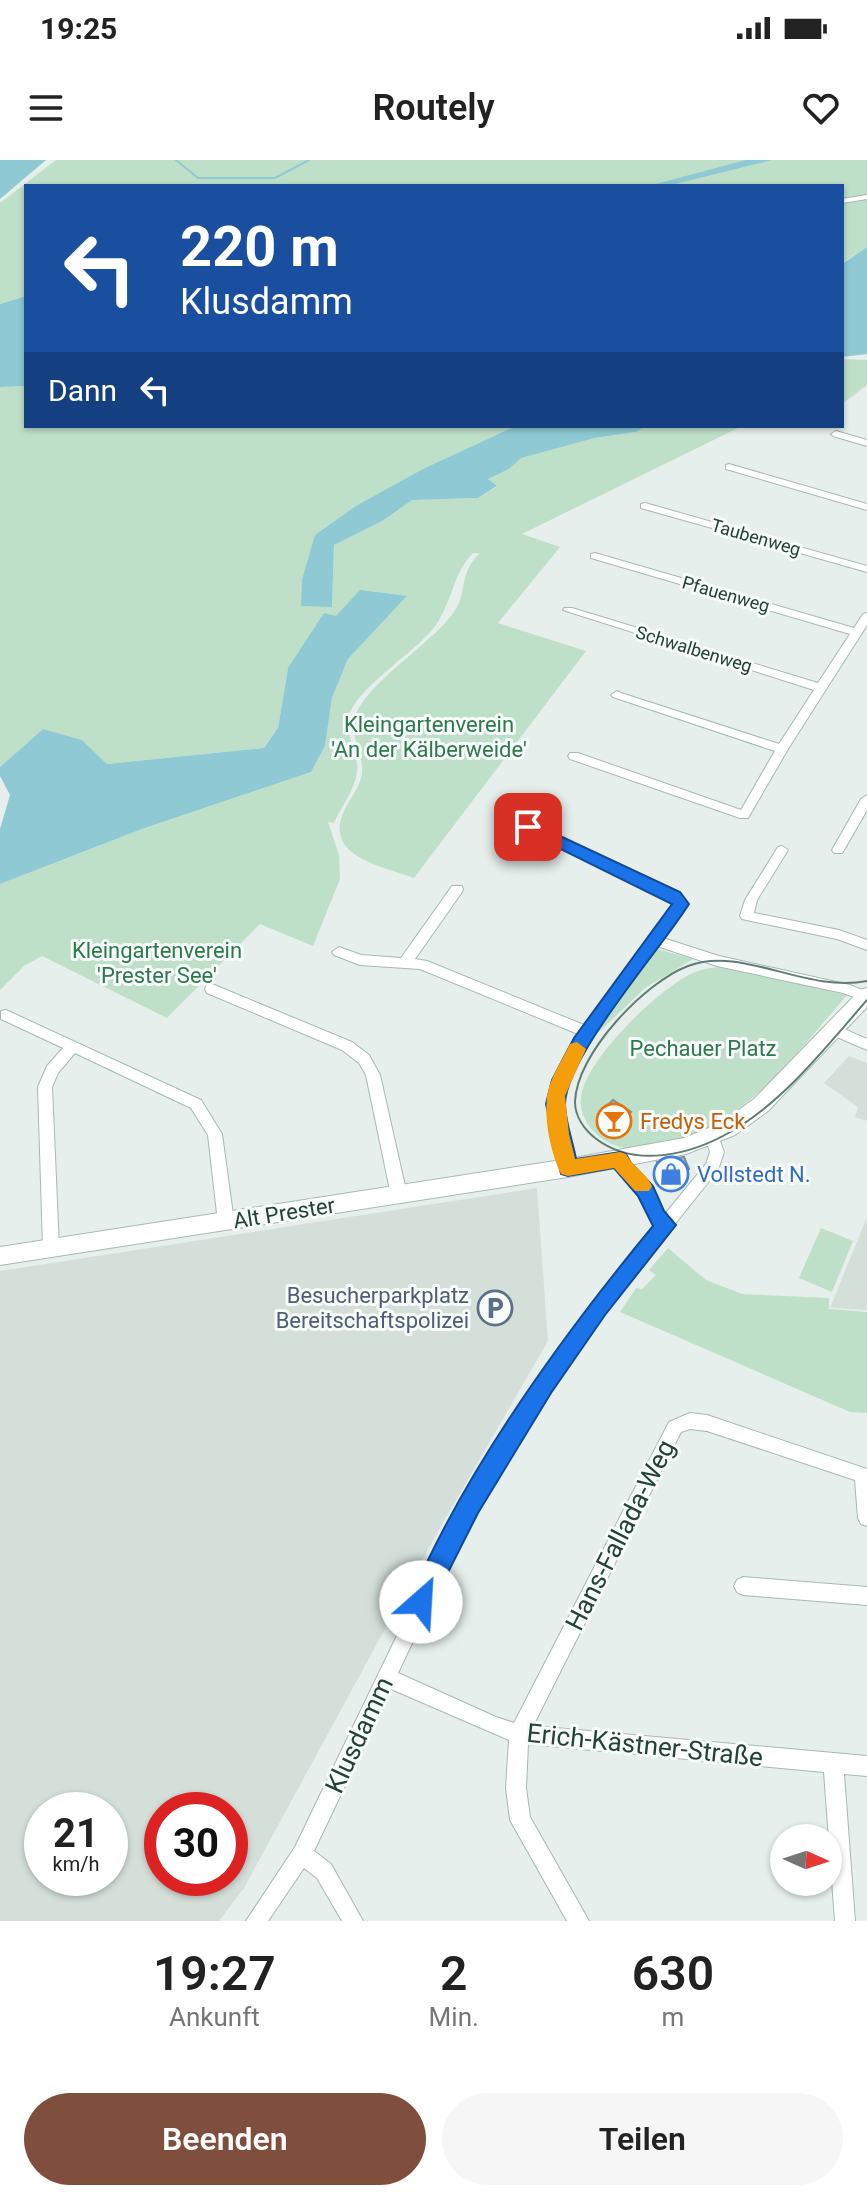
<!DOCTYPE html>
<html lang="de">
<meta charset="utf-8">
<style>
:root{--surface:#fff;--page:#f6f6f6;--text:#222;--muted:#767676;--accent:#804e3d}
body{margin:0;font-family:Roboto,sans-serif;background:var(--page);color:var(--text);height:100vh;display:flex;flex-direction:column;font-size:30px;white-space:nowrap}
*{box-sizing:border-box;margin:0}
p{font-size:26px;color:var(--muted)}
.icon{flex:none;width:44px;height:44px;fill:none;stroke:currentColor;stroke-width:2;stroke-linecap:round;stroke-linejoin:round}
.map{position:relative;height:1761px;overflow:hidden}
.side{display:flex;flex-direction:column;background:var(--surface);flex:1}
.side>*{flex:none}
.banner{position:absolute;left:24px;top:24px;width:820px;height:244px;border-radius:0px;box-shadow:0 2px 6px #0004;background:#1a4fa0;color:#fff;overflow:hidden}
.needle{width:52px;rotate:93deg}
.tools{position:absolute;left:770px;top:1664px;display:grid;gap:16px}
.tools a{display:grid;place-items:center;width:72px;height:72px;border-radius:50%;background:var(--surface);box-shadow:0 2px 6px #0004;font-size:40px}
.speed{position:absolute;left:24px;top:1632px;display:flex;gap:16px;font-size:40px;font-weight:700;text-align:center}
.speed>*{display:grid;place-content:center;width:104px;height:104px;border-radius:50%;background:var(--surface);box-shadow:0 2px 6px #0004;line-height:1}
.speed small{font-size:20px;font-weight:400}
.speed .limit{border:12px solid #d22;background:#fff;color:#111}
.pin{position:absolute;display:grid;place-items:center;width:68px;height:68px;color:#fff;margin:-34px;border-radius:16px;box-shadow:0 4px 12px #0006}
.me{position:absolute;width:88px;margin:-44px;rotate:26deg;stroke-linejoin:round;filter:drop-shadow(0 0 6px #0008)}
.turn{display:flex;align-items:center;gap:28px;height:168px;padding:0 24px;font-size:36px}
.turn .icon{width:104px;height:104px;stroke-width:2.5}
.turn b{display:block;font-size:56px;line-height:68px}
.then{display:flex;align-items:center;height:76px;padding:0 24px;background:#0003;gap:16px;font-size:30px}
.eta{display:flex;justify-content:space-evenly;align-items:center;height:136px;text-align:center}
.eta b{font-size:48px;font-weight:600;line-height:56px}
.action{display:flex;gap:16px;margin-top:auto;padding:16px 24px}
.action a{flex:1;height:92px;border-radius:48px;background:var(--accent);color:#fff;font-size:32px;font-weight:600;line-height:92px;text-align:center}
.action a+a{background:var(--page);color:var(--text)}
.status{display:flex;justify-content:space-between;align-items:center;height:56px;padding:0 40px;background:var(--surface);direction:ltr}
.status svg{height:22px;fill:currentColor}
header{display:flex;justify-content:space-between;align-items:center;height:104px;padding:0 24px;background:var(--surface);font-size:36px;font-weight:600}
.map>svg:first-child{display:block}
</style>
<div class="status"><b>19:25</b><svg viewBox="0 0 49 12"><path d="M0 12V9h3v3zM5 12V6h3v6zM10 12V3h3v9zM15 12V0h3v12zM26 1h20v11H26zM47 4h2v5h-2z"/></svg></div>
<header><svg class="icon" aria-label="menu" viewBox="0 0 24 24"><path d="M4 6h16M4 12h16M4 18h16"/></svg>Routely<svg class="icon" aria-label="heart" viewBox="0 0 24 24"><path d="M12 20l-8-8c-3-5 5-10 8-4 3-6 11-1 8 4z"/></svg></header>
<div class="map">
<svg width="867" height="1761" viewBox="0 0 867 1761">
<rect width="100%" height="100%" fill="#e6efeb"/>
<g fill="#d4dfda" fill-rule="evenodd">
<path d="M 849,896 L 867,903 L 867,961 L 855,957 L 858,947 L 824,923 Z"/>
<path d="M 537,1028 L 548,1181 L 441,1366 L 244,1728 L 219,1761 L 0,1761 L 0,1111 ZM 110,1650 L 110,1718 L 42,1718 L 42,1650 ZM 162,1650 L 230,1650 L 230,1718 L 162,1718 Z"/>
<path d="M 867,1057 L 867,1150 L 830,1148 Z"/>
</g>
<g fill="#bfe0c8">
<path d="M 56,0 L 867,0 L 867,87 L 842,103 L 842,26 L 26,26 L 26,136 L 0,144 L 0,43 Z"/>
<path d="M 842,199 L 867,200 L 867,225 L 842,244 Z"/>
<path d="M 26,226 L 26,266 L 516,266 L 315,375 L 332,447 L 334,385 L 381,361 L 411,340 L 478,338 L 497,327 L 488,319 L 509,309 L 520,298 L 595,278 L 636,272 L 646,266 L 742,266 L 522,374 L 560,387 L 498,463 L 586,491 L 414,718 C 386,707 327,698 342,656 C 347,642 357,632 361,618 C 367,598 349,579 355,558 C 364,524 432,484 454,452 C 468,433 458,413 480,393 L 473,393 C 452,414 452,445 433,469 C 412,494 363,524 350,552 C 342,572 360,593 357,612 C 355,630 341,647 334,663 L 328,662 L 339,695 L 340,719 L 313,786 L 260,764 L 167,858 L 42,796 L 24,806 L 0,830 L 0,724 L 142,669 L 311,612 L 325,586 L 332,538 L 348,499 L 406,437 L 288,508 L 278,568 L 264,588 L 107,604 L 82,580 L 43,569 L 0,607 L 0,227 Z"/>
<path d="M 657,789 L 693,799 L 645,828 L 599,872 L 598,869 Z"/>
<path d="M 727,807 L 847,835 C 793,897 742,971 655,985 C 640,987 628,991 614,985 C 597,978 583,964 581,945 C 576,906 659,829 691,814 C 703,808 714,807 727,807 Z"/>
<path d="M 821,1068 L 853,1081 L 832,1132 L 799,1118 Z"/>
<path d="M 668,1088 L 706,1120 L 742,1134 L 829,1138 L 829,1149 L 867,1152 L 867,1253 L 850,1252 L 620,1152 L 636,1128 L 642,1129 L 656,1115 L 649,1110 Z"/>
</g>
<g fill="#8ec9d4">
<path d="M 0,0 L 46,0 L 0,39 Z"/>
<path d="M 867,87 L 867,194 L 842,197 L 842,104 Z"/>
<path d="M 26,136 L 26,226 L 0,227 L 0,144 Z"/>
<path d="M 516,266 L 646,266 L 636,272 L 595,278 L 521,298 L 509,309 L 488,319 L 497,326 L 478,338 L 412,340 L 382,361 L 334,385 L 332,447 L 301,446 L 302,420 L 315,375 L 356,346 L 423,309 Z"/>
<path d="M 360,430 L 407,436 L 348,499 L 332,538 L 325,586 L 311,612 L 142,669 L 0,724 L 0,669 L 10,635 L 0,616 L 0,607 L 43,569 L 82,580 L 107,604 L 264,588 L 278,568 L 288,508 L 324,453 L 336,456 Z"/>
</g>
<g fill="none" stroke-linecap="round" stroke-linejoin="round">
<path stroke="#8ec9d4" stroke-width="2" d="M 176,0 L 198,18 L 275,18 L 309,0"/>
<path fill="#8ec9d4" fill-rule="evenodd" d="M 746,0 L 772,0 L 667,26 L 648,26 Z"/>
<g stroke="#a8b8b2" stroke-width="2">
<g id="street">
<path d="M 867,35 L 867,39 L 842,43 L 842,39 Z"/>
<path d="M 836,271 L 867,280 L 867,286 L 833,276 L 831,274 Z"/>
<path d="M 729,304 L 867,344 L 867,350 L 726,309 L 726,305 Z"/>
<path d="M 645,343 L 867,406 L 867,412 L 641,348 L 641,344 Z"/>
<path d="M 595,393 L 854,468 L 863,454 L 867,453 L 867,465 L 788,589 L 748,658 L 740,658 L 570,599 L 568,596 L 570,593 L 578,593 L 741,650 L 775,591 L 613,537 L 611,535 L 617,531 L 621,533 L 779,584 L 814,530 L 563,450 L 564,448 L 572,448 L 818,523 L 850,474 L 591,398 L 591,394 Z"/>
<path d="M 867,635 L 867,650 L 844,690 L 842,693 L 834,693 L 832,690 L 861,639 Z"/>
<path d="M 528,663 L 679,733 L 687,744 L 663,778 L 719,796 L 850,825 L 867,832 L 867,842 L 843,833 L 717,806 L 657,786 L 596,869 L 570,915 L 563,936 L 562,954 L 575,1008 L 573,1012 L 568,1014 L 563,1012 C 537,957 548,922 578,874 L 420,809 L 360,805 L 334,795 L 332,792 L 339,787 L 361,795 L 401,798 L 452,726 L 462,726 L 463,729 L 462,732 L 415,799 L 427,801 L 584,865 L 674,744 L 669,739 L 524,670 L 522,667 Z"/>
<path d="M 782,686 L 788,690 L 757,740 L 754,753 L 839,770 L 867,780 L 867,790 L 837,779 L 742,759 L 740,756 L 745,740 L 778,687 Z"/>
<path d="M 212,824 L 352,882 L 369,895 L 380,915 L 407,1035 L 404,1039 L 399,1041 L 394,1039 L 391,1035 L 366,915 L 359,903 L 342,890 L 207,833 L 205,829 L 207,825 Z"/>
<path d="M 6,850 L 201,940 L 222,974 L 234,1062 L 231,1066 L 226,1068 L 221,1066 L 218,1062 L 208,975 L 191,948 L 75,893 L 58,913 L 52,927 L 59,1088 L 57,1093 L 51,1095 L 45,1093 L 43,1088 L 38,927 L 47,906 L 63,888 L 1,859 L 1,851 Z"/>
<path d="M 835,865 L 867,879 L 867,890 L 830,874 L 828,870 Z"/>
<path d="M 712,971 L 717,973 L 724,992 L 718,1010 L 603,1154 L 549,1231 L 457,1388 L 398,1513 L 496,1557 L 514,1563 L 669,1262 L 690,1253 L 707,1255 L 867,1309 L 867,1366 L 861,1364 L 858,1358 L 855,1320 L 707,1271 L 690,1269 L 681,1272 L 533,1566 L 867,1596 L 867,1616 L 844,1614 L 855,1761 L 835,1761 L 824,1612 L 528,1584 L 526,1628 L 530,1657 L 589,1761 L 567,1761 L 510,1660 L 506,1628 L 509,1580 L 391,1529 L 314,1691 L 331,1704 L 363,1761 L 342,1761 L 317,1718 L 304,1708 L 268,1761 L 246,1761 L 295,1687 L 445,1376 L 489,1298 L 537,1221 L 591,1144 L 656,1065 L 641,1034 L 620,1013 L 613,1000 L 615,996 L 620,994 L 625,996 L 651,1026 L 665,1054 L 706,1004 L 710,992 L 705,977 L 707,973 Z"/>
<path d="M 743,1417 L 867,1427 L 867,1445 L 743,1435 L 737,1432 L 734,1426 L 737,1420 Z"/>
</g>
</g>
<g stroke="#a4bbb3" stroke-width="2">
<path id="secondary" d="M 867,828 L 867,847 L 768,951 L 735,975 L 686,994 L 568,1017 L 0,1105 L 0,1087 L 568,999 L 684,978 L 721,963 L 754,939 L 860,830 Z"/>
</g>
<use href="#street" fill="#fff" fill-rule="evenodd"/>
<use href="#secondary" fill="#fff" fill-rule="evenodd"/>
<path stroke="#5f7d75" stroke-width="2" d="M 867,821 C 804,833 742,785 688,806 C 645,822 576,894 575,942 C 575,956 584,969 595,978 C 635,1009 691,995 732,971 C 785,940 827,886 867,840"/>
</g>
<g fill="#a1aea9">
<path d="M 631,952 L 630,960 L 617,974 L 598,962 L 599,954 Z"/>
<path d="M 657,1002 L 688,1017 L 678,1019 L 677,1025 L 664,1028 L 655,1010 Z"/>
</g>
<g fill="#838d89">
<path d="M 631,952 L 630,960 L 617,974 L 618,966 Z"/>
<path d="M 689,1009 L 688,1017 L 678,1019 L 677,1025 L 664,1028 L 666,1020 L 676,1012 Z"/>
</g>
<g fill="#bbcac4" stroke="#838d89" stroke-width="2">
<path d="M 613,940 L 631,952 L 618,966 L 599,954 Z"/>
<path d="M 684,997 L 689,1009 L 676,1012 L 678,1018 L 666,1020 L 657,1002 Z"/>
</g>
<path fill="#1a73e8" stroke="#114b97" stroke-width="2" d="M 528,661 L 680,732 L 689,744 C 661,789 566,896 565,944 C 565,961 573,982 576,999 L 620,992 L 626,994 L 631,1003 L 653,1026 L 664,1051 L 676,1065 L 605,1155 L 551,1233 L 478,1353 L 429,1450 L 421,1454 L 413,1450 L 409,1442 C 465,1309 562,1176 653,1066 L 638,1036 L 614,1008 L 568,1016 L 561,1014 L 546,944 L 552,920 L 574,878 L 672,744 L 522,670 L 522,663 Z"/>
<path fill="#f59e0b" d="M 577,882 L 586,889 L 565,936 L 569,974 L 575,999 L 620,992 L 626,994 C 633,1007 646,1013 652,1026 L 649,1031 L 635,1031 L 614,1008 L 568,1016 L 561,1014 C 551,993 544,961 547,938 C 548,921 563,899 570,884 Z"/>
<defs>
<g id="bar-ring" transform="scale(1.8)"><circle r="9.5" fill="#f7fbf9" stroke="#e8710a" stroke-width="1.5"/><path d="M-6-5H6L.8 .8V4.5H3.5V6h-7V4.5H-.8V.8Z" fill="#e8710a"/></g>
<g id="shop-ring" transform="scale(1.8)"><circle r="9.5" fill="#f7fbf9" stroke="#3f7fe0" stroke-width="1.5"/><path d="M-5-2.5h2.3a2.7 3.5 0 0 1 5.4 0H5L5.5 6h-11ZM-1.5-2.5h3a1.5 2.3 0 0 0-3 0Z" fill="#3f7fe0"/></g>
<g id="parking-ring" transform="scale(1.8)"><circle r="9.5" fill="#f7fbf9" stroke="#5c6f8a" stroke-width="1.5"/><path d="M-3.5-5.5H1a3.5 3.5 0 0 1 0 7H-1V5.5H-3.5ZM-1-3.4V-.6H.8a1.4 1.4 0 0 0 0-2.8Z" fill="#5c6f8a"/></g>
</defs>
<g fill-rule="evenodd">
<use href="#bar-ring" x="614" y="961"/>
<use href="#shop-ring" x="671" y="1014"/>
<use href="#parking-ring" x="495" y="1148"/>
</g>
<g text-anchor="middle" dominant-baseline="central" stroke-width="6" stroke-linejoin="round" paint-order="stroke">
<g font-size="18" fill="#24423a" stroke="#f7fbf9">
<text transform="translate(756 377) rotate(16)">Taubenweg</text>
<text transform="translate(726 434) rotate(16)">Pfauenweg</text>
<text transform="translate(694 489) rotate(17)">Schwalbenweg</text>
</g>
<g font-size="22" fill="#2d7a4b" stroke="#f7fbf9">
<text x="429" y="564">Kleingartenverein<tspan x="429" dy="25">'An der Kälberweide'</tspan></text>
<text x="157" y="790">Kleingartenverein<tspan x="157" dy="25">'Prester See'</tspan></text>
<text x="703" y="888">Pechauer Platz</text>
</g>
<g font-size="22" fill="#c56008" stroke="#f7fbf9" text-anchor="start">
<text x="640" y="961">Fredys Eck</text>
</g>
<g font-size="22" fill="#366cbe" stroke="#f7fbf9" text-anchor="start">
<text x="697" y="1014">Vollstedt N.</text>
</g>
<g font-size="22" fill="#24423a" stroke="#f7fbf9">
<text transform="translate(284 1053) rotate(-9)">Alt Prester</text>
</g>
<g font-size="22" fill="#4e5e75" stroke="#f7fbf9" text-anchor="end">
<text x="469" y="1135">Besucherparkplatz<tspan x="469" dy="25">Bereitschaftspolizei</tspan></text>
</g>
<g font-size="26" fill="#24423a" stroke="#f7fbf9">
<text transform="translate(620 1375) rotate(-63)">Hans-Fallada-Weg</text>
<text transform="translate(359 1575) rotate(-65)">Klusdamm</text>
<text transform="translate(645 1585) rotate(6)">Erich-Kästner-Straße</text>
</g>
</g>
</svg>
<div class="tools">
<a><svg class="needle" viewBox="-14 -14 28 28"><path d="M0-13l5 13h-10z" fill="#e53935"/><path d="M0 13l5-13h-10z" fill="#767676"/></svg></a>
</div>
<div class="speed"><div>21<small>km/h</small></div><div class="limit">30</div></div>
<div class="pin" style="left:528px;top:667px;background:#d93025"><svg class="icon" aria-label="arrive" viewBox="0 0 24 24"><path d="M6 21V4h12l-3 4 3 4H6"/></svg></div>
<svg class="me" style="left:421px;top:1442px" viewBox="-20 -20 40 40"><circle r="19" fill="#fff"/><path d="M0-13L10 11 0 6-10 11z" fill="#1a73e8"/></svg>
<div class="banner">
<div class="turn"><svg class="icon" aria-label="left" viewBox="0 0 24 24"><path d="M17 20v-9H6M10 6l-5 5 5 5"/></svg><div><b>220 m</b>Klusdamm</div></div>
<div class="then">Dann<svg class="icon" aria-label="left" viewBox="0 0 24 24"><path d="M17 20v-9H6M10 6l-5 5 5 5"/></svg></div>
</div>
</div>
<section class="side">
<div class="eta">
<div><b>19:27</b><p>Ankunft</p></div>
<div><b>2</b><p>Min.</p></div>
<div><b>630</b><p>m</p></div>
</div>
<div class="action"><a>Beenden</a><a>Teilen</a></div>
</section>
